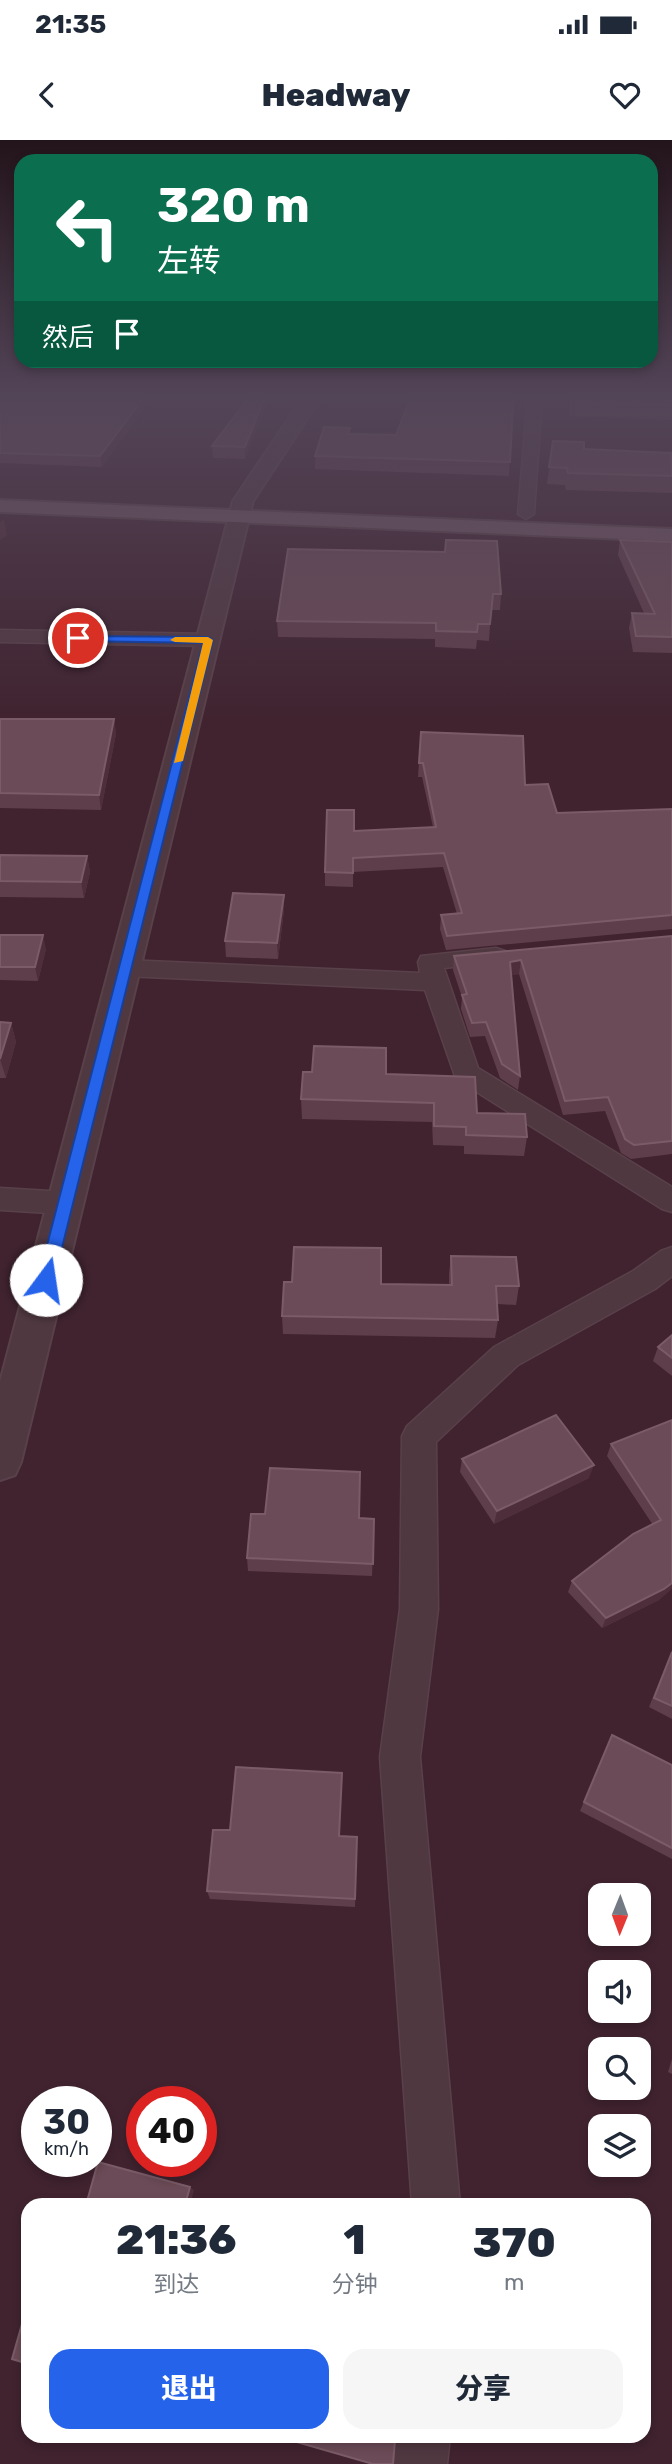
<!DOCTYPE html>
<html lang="zh">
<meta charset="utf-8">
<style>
:root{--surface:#fff;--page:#f6f6f7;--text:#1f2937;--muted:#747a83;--accent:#2563eb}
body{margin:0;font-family:Rubik,"Noto Sans SC",sans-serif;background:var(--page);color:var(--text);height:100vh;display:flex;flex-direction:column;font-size:26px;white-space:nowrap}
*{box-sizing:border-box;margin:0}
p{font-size:23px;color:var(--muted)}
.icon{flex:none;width:38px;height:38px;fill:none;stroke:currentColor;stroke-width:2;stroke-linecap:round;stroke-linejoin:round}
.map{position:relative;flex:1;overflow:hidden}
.details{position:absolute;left:21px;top:2058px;width:630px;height:245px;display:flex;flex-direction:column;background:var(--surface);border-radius:21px;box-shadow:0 4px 10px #0003}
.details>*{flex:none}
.hud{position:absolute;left:14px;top:14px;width:644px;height:214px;border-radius:21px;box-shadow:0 4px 10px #0003;background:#0b6e4f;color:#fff;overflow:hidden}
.needle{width:46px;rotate:181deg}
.buttons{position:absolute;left:588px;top:1743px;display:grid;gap:14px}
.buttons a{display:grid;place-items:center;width:63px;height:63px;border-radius:14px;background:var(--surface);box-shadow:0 4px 10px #0003;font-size:35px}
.speed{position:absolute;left:21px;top:1946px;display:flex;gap:14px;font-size:35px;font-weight:700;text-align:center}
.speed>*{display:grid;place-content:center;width:91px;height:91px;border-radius:50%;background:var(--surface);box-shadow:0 4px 10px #0003;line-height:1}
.speed small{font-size:18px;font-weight:400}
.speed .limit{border:10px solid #d22;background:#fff;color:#111}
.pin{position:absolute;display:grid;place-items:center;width:60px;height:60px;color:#fff;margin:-30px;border:4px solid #fff;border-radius:50%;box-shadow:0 2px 7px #0007}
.me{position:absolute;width:77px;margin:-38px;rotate:14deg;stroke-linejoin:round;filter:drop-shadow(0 0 5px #0008)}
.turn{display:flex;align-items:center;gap:24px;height:147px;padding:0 28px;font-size:32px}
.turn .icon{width:91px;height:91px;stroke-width:2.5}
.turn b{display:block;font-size:49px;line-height:60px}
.then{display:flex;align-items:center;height:66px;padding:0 28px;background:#0003;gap:14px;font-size:26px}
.eta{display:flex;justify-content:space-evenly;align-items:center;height:119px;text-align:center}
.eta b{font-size:42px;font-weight:800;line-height:49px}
.button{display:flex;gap:14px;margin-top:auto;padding:14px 28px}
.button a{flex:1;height:80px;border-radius:21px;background:var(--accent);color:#fff;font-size:28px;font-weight:800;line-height:80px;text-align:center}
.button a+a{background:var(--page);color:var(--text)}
.status{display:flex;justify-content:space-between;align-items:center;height:49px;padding:0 35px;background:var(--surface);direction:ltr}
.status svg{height:19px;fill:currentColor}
header{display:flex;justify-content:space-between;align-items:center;height:91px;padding:0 28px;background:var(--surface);font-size:32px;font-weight:800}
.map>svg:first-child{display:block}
</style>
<div class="status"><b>21:35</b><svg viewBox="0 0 49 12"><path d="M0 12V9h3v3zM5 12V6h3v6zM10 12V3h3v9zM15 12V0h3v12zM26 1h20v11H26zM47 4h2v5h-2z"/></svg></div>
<header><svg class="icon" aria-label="back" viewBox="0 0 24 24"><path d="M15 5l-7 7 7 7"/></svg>Headway<svg class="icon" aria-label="heart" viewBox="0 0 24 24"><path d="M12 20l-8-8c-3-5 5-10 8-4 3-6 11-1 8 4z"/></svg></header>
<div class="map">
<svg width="672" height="2324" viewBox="0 0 672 2324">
<rect width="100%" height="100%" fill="#40232f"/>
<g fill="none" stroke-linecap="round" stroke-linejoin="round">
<g stroke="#59414a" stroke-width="3">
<g id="minor">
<path d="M 528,256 L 542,256 L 534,374 L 526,379 L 518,374 Z"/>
<path d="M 0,490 L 208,494 L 217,500 L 208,506 L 0,502 Z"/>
<path d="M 496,808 L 505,811 L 508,816 L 505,821 L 444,828 L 478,928 L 672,1047 L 672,1072 L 662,1069 L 456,939 L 425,850 L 125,836 L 116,834 L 112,828 L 116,822 L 125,820 L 420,833 L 418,822 L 421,816 Z"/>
<path d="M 0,1048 L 66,1052 L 76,1055 L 81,1063 L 76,1071 L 66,1074 L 0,1070 Z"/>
<path d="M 672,1107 L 672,1136 L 655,1149 L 518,1225 L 436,1302 L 438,1469 L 420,1617 L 460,2065 L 412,2065 L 380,1617 L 400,1469 L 402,1296 L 407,1286 L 494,1207 L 633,1131 L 661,1111 Z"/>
<path d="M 396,2296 L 450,2296 L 447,2324 L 393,2324 Z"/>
</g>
</g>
<g stroke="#59414a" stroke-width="4">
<path id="tertiary" d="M 304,256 L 322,256 L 253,361 L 21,1322 L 15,1335 L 0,1340 L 0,1242 L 233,361 Z"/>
</g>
<g stroke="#59414a" stroke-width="4">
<path id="primary" d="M 0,360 L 672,389 L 672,401 L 0,372 Z"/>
</g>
<use href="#minor" fill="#503841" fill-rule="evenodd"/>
<use href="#tertiary" fill="#503841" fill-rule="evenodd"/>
<use href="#primary" fill="#705560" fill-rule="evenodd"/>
</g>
<g fill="#5f3e4b">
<path d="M 0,256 L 153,256 L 102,327 L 0,323 Z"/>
<path d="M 250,256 L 270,256 L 245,319 L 213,318 L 212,306 Z"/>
<path d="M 358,256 L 515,256 L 512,272 L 509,336 L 315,329 L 315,316 L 350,288 L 350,294 L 396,295 L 410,258 Z"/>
<path d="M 570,256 L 672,256 L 672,280 L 569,276 Z"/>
<path d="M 553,301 L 584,309 L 672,316 L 672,353 L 566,350 L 565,345 L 547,344 Z"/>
<path d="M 620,400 L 672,402 L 672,513 L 633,512 L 629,488 L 632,473 L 644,473 L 618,415 Z"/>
<path d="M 288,409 L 501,454 L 500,470 L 491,470 L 489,501 L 477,500 L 476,509 L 435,507 L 435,499 L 278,497 L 277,481 Z"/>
<path d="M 0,579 L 114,579 L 116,594 L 101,670 L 0,668 Z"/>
<path d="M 421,592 L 525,645 L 557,673 L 672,669 L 672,789 L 446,810 L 440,789 L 441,775 L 457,774 L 443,727 L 353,732 L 353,747 L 325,746 L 325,732 L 354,691 L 433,687 L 422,637 L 418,637 Z"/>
<path d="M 0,715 L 87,716 L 90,732 L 84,758 L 0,757 Z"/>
<path d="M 284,770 L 278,819 L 226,817 L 225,801 Z"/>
<path d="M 0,795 L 46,809 L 38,841 L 0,840 Z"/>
<path d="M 672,796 L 672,1014 L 631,1019 L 621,1013 L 605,971 L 563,975 L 519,834 L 512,835 L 520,936 L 518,950 L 500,938 L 485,896 L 470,897 L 461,869 L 462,857 L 453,830 L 454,816 Z"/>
<path d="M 0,882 L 11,883 L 16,902 L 6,938 L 0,938 Z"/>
<path d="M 386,934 L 477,973 L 527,997 L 524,1016 L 464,1014 L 464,1006 L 433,1005 L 432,982 L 302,979 L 301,959 Z"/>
<path d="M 451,1116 L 519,1146 L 516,1165 L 497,1164 L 498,1180 L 495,1198 L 283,1194 L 282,1176 L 381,1144 L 449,1145 L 449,1134 Z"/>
<path d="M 672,1195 L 672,1236 L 653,1221 L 658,1207 Z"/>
<path d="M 672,1280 L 659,1460 L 602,1488 L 568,1452 L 572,1441 L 653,1385 L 607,1316 L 611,1304 Z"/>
<path d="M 462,1319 L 589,1338 L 494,1384 L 460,1332 Z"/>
<path d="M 359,1378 L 374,1379 L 372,1436 L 248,1431 L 247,1418 Z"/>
<path d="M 672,1510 L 672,1579 L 649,1567 Z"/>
<path d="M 612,1595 L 672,1625 L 672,1719 L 580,1671 Z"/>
<path d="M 340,1696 L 357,1697 L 355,1767 L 210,1759 L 207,1751 Z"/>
<path d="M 672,1919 L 672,1934 L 668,1932 Z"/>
</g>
<g fill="#4e2e3a">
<path d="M 145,256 L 153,256 L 102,327 L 100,316 Z"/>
<path d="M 265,256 L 270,256 L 245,319 L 245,307 Z"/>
<path d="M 4,379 L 7,395 L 0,400 L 0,382 Z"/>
<path d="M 114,579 L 116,594 L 101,670 L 99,655 Z"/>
<path d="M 87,716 L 90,732 L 84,758 L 81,742 Z"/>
<path d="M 284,755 L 284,770 L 278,819 L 277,803 Z"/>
<path d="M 43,795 L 46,809 L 38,841 L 35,827 Z"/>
<path d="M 521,820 L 519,834 L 509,836 L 510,822 Z"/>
<path d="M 11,883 L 16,902 L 6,938 L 0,919 Z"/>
<path d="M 594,1325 L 589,1338 L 494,1384 L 497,1371 Z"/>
<path d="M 672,1443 L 672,1449 L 659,1460 L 602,1488 L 606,1478 Z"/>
<path d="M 190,2047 L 194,2050 L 190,2065 L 185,2065 Z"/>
</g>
<g fill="#6b4b57" stroke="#7a5b67" stroke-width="2">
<path d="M 0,256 L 145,256 L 100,316 L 0,313 Z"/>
<path d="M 250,256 L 265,256 L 245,307 L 212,306 Z"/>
<path d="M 411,256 L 514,256 L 513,265 L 510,322 L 315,316 L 324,287 L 350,288 L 348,294 L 396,295 Z"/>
<path d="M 571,256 L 672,256 L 672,266 L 571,262 Z"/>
<path d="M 553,301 L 584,302 L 584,309 L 671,313 L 672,336 L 568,333 L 567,328 L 549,327 Z"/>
<path d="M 446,400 L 497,401 L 501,454 L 493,454 L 490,484 L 478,484 L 477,492 L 436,491 L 436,483 L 277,481 L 288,409 L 445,412 Z"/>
<path d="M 620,400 L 672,402 L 672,497 L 636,496 L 632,473 L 655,474 Z"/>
<path d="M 0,579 L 114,579 L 99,655 L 0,653 Z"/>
<path d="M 421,592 L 523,596 L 525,645 L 548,644 L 557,673 L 672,669 L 672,775 L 447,796 L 441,775 L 462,773 L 444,713 L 353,718 L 353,733 L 325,732 L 327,670 L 354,670 L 354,691 L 436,687 L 423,623 L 419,623 Z"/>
<path d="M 0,715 L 87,716 L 81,742 L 0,741 Z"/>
<path d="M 233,753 L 284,755 L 277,803 L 225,801 Z"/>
<path d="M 0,795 L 43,795 L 35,827 L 0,827 Z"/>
<path d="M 672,796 L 672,1001 L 634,1005 L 625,999 L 608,957 L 565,961 L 521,820 L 510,822 L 520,936 L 502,924 L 486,882 L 472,883 L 462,855 L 467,854 L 454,816 Z"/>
<path d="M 0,882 L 11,883 L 0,919 Z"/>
<path d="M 314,906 L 386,908 L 386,934 L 475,937 L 477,973 L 525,974 L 527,997 L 466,995 L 466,987 L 434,986 L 434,963 L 301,959 L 303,932 L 312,932 Z"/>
<path d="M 294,1107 L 381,1108 L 381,1144 L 452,1145 L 451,1116 L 516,1117 L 519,1146 L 496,1146 L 498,1180 L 282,1176 L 284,1142 L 292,1142 Z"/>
<path d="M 672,1195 L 672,1218 L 658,1207 Z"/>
<path d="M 556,1275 L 594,1325 L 497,1371 L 462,1319 Z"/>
<path d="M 672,1280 L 672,1443 L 664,1449 L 606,1478 L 572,1441 L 633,1394 L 661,1380 L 611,1304 Z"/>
<path d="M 270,1328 L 360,1332 L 359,1378 L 374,1379 L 373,1424 L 247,1418 L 251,1374 L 265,1374 Z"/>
<path d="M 672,1512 L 672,1566 L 654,1558 Z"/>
<path d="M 612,1595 L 672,1625 L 672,1708 L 584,1662 Z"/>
<path d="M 236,1627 L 342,1633 L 339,1696 L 357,1697 L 355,1759 L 207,1751 L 213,1690 L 230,1690 Z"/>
<path d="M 98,2022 L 190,2047 L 185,2065 L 86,2065 Z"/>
<path d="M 28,2163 L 28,2224 L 12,2219 Z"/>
<path d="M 276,2296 L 401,2296 L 401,2297 L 395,2300 L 393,2324 L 373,2324 Z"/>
</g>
<linearGradient id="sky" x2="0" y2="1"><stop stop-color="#23131a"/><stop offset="0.44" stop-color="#534558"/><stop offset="1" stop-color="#534558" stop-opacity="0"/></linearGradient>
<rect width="672" height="581" fill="url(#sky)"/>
<path fill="#2563eb" stroke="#184099" stroke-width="2" d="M 75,496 L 208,497 L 213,500 L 54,1140 L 46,1147 L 38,1140 L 203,503 L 78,501 L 75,500 Z"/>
<path fill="#f59e0b" d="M 208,497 L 213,500 L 183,621 L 174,623 L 203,503 L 175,502 L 170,500 L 175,497 Z"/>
</svg>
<div class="buttons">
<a><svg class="needle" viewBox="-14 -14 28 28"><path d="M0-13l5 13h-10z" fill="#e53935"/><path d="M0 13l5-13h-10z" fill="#747a83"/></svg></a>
<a><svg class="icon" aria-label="sound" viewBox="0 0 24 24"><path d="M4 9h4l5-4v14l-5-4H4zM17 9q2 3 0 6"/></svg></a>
<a><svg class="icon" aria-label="search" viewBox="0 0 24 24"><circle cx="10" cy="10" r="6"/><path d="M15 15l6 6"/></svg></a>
<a><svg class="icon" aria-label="layers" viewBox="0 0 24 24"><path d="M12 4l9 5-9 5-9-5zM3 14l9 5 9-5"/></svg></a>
</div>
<div class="speed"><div>30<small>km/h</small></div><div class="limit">40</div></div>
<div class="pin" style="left:78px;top:498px;background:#d93025"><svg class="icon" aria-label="arrive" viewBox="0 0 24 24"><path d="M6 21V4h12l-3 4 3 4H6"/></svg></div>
<svg class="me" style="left:46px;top:1140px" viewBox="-20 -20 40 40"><circle r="19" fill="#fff"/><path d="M0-13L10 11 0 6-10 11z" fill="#2563eb"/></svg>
<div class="hud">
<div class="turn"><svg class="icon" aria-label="left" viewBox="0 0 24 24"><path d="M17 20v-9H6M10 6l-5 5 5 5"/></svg><div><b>320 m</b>左转</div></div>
<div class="then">然后<svg class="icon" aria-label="arrive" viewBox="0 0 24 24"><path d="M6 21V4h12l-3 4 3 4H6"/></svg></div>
</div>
<section class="details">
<div class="eta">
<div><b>21:36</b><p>到达</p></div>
<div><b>1</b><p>分钟</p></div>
<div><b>370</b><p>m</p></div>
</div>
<div class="button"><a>退出</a><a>分享</a></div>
</section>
</div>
